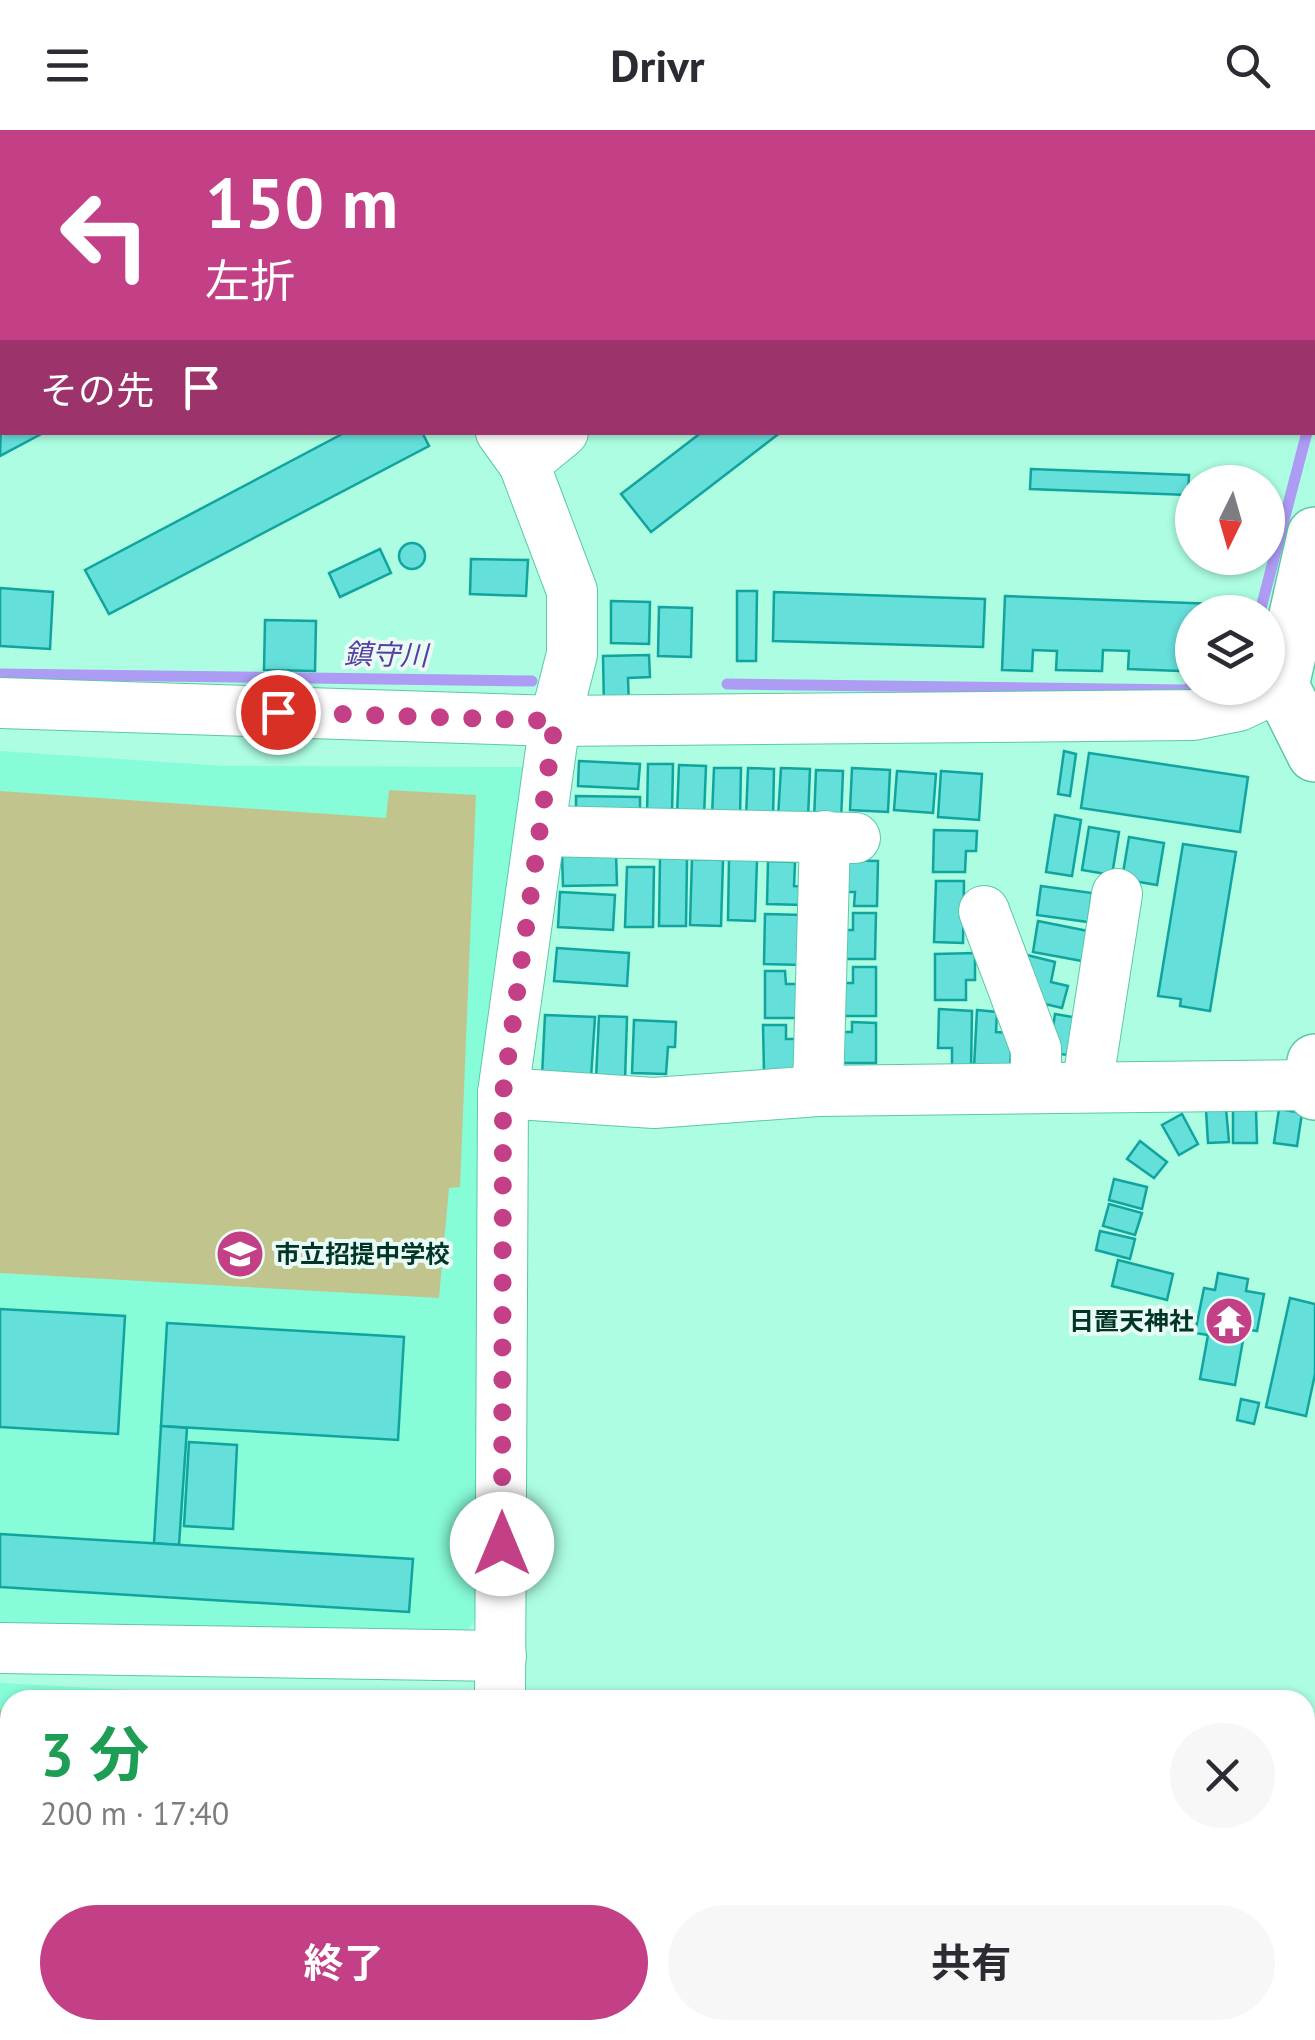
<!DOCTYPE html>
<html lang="ja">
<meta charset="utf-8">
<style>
:root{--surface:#fff;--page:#f7f7f7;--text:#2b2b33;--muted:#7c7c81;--accent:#c34086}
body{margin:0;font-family:"PT Sans","Noto Sans JP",sans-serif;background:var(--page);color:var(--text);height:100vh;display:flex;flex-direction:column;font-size:38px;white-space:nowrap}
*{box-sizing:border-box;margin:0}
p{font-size:32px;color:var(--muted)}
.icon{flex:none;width:55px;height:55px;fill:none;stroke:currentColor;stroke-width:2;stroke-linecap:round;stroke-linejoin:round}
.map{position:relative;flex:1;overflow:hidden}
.drawer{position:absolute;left:0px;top:1560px;width:1315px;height:350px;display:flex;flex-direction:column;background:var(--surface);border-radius:30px 30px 0 0;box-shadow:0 2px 8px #0004}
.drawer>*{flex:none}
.top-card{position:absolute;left:0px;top:0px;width:1315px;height:305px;box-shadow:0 2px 8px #0004;background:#c34086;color:#fff;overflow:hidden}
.needle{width:65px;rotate:185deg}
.tools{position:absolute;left:1175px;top:335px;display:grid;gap:20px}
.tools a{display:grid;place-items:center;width:110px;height:110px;border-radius:50%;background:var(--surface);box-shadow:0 2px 8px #0004;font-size:50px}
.pin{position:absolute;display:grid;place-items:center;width:85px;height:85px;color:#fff;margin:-42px;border:5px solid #fff;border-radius:50%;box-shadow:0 2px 10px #0007}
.me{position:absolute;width:110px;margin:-55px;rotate:0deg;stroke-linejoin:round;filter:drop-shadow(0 0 8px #0008)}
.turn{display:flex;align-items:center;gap:35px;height:210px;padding:0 40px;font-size:45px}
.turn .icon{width:130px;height:130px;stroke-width:2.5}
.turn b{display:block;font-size:70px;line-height:85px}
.then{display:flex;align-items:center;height:95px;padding:0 40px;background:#0003;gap:20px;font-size:38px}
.round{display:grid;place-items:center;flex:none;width:105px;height:105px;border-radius:52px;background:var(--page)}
.head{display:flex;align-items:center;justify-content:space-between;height:170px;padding:0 40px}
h1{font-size:60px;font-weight:700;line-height:75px;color:#1e9e55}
.button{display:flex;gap:20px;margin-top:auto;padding:20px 40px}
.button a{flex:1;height:115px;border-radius:60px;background:var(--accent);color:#fff;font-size:40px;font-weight:700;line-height:115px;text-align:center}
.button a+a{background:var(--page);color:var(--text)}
header{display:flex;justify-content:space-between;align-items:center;height:130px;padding:0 40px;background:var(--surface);font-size:45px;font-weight:700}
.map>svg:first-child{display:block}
</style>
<header><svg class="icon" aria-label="menu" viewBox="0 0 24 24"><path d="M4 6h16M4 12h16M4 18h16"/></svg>Drivr<svg class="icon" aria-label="search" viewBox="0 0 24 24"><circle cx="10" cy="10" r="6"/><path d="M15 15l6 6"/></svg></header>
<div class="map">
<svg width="1315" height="1910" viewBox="0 0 1315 1910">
<rect width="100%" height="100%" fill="#acfde1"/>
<g fill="#86fcd8">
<path d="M 0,621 L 224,636 L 525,637 L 492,852 L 478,992 L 481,1255 L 475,1491 L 463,1505 L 0,1506 Z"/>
<path d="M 0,1553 L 168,1562 L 398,1567 L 462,1564 L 462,1570 L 10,1570 L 10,1900 L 449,1900 L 449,1910 L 0,1910 Z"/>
</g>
<g fill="#c1c58d">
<path d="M 389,660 L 476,665 L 460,1057 L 449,1058 L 439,1168 L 0,1143 L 0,661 L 386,688 Z"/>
<path d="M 0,1580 L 10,1580 L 10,1900 L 435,1900 L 435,1910 L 0,1910 Z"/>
</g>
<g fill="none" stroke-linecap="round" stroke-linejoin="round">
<g stroke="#ac9cf4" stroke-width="11">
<path d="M 1312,283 L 1315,273"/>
<path d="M 1260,482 L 1307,302"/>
<path d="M 0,544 L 532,551"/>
<path d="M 727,554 L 1185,560 L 1192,557"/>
</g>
</g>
<g fill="#65dfda" stroke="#10a49f" stroke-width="2.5">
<path d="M 0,0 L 92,0 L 2,2 L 0,52 Z"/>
<path d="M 2,263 L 2,302 L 45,302 L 0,326 Z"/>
<path d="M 346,302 L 422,302 L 429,316 L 109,484 L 85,440 Z"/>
<path d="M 702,302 L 781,302 L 651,402 L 621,364 Z"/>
<path d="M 1031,339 L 1189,345 L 1188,365 L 1030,359 Z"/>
<circle cx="412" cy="426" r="13"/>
<path d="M 380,419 L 391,443 L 340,467 L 329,443 Z"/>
<path d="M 471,429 L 528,430 L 526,466 L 470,464 Z"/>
<path d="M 0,458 L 53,462 L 50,519 L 0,516 Z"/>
<path d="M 737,461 L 757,461 L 756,531 L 737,531 Z"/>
<path d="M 774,462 L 985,469 L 983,517 L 773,511 Z"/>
<path d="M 1005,466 L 1216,474 L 1216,482 L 1192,482 L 1192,519 L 1180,518 L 1179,541 L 1128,539 L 1129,521 L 1103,520 L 1102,541 L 1056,540 L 1057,521 L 1033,520 L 1032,541 L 1002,540 Z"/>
<path d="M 611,471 L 650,472 L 649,514 L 611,513 Z"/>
<path d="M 659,477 L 692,478 L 691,527 L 658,526 Z"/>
<path d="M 265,490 L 316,491 L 315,541 L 264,540 Z"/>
<path d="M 649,525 L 650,547 L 628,548 L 629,577 L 604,577 L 603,526 Z"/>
<path d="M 1064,621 L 1076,624 L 1070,666 L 1058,664 Z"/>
<path d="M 1089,623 L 1248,647 L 1240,702 L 1081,678 Z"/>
<path d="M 579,631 L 640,634 L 638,659 L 578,656 Z"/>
<path d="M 648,634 L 673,634 L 672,686 L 647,685 Z"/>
<path d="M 679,635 L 706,636 L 704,687 L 677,685 Z"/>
<path d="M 714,638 L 741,638 L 740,687 L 712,686 Z"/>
<path d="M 748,638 L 774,639 L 773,689 L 746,688 Z"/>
<path d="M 781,638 L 810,639 L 808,689 L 778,688 Z"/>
<path d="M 852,638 L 890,640 L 888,682 L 850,680 Z"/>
<path d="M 816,640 L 843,641 L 841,692 L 814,691 Z"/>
<path d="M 897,641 L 936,644 L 933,683 L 894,680 Z"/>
<path d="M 941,641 L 982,644 L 979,690 L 938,687 Z"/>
<path d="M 576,666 L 640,667 L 640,691 L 576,690 Z"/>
<path d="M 1055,685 L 1081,690 L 1072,746 L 1046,742 Z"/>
<path d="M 1089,697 L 1119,702 L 1112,745 L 1082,740 Z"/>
<path d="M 934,700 L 977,701 L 976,721 L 966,721 L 965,742 L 933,742 Z"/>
<path d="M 1129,707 L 1164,713 L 1157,755 L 1122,749 Z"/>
<path d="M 1183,714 L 1236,722 L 1210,881 L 1180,876 L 1181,869 L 1158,866 Z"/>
<path d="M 616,723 L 617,755 L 563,756 L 562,725 Z"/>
<path d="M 660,728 L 687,729 L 686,796 L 659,796 Z"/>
<path d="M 692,729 L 723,730 L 721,796 L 690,795 Z"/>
<path d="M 729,729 L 757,730 L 755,791 L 728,790 Z"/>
<path d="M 835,730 L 878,731 L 877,776 L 854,776 L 855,762 L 834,762 Z"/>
<path d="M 768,731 L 795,732 L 794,756 L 805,757 L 804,775 L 767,774 Z"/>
<path d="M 627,737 L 654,737 L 653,797 L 625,797 Z"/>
<path d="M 936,751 L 964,751 L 963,813 L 934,812 Z"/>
<path d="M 1041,756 L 1092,763 L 1088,792 L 1037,785 Z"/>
<path d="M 560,762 L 615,765 L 613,800 L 558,797 Z"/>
<path d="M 853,783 L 876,783 L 875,829 L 839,829 L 839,800 L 853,800 Z"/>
<path d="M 765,784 L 804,785 L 803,835 L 764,834 Z"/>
<path d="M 1038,791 L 1088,801 L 1082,831 L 1033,822 Z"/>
<path d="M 557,818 L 629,823 L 627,856 L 554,851 Z"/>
<path d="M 975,823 L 975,850 L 966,850 L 966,870 L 935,870 L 935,824 Z"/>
<path d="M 1027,825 L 1055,832 L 1051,852 L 1068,856 L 1062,878 L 1032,871 Z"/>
<path d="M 853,837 L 876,837 L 876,886 L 838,886 L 838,853 L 853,853 Z"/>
<path d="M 765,841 L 785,841 L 786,854 L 805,854 L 806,888 L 765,888 Z"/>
<path d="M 939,879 L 972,881 L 971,942 L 952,942 L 952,918 L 938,918 Z"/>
<path d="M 977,880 L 997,882 L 996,902 L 1012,903 L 1010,940 L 974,937 Z"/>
<path d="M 1055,884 L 1084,889 L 1078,926 L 1049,923 Z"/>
<path d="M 545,885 L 595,887 L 591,948 L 542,946 Z"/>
<path d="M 599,886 L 627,887 L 625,950 L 596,949 Z"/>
<path d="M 634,890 L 676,892 L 675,917 L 668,917 L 666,944 L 632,943 Z"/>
<path d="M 852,892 L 876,893 L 876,933 L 842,933 L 843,902 L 852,902 Z"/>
<path d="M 763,895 L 786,895 L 786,909 L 805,909 L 806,943 L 764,943 Z"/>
<path d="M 1226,978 L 1229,1012 L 1208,1013 L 1206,980 Z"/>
<path d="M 1233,978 L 1256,978 L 1257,1013 L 1233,1013 Z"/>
<path d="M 1279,979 L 1302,983 L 1297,1016 L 1274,1013 Z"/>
<path d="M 1182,984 L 1198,1014 L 1179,1025 L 1162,995 Z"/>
<path d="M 1140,1011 L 1167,1032 L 1154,1048 L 1127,1029 Z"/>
<path d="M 1114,1049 L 1147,1057 L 1142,1079 L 1109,1070 Z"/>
<path d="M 1109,1074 L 1142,1083 L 1135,1105 L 1103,1096 Z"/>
<path d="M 1100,1101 L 1135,1109 L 1130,1129 L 1096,1120 Z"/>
<path d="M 1118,1130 L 1173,1144 L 1167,1170 L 1112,1156 Z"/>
<path d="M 1218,1143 L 1248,1149 L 1246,1161 L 1264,1164 L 1257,1201 L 1245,1199 L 1235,1255 L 1200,1249 L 1208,1205 L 1195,1203 L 1204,1158 L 1215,1160 Z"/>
<path d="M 1290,1168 L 1315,1174 L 1315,1244 L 1306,1286 L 1266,1277 Z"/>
<path d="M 0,1179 L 125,1186 L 118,1304 L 0,1297 Z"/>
<path d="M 167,1193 L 404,1207 L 398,1310 L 161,1296 Z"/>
<path d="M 1241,1269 L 1259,1273 L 1254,1294 L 1237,1290 Z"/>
<path d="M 161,1296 L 187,1298 L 179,1415 L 154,1413 Z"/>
<path d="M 189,1312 L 237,1315 L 233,1399 L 184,1396 Z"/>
<path d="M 0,1404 L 413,1429 L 409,1482 L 0,1457 Z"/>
</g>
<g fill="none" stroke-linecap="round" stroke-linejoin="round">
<g stroke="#5dc7a8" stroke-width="52">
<g id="minor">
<path d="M 276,0 L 278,2"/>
<path d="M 899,2 L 900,0"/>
<path d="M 524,334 L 563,302"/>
<path d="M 0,573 L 555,591 L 1193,585 L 1238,576 L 1281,556"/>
<path d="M 541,701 L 855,708"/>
<path d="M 984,781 L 1036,919 L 1036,958"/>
<path d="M 1087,957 L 1117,764"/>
<path d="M 818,961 L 825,706"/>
<path d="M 503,963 L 654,973 L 818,961 L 1311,955"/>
<path d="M 0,1518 L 501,1526"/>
<path d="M 500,1570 L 503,963 L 555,591 L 572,524 L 572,461 L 524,334 L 501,302"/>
<path d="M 490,1910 L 490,1900"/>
</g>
</g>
<g stroke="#5dc7a8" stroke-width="58">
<g id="major">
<path d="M 1315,405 L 1281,556 L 1315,624"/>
<path d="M 1315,932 L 1311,955 L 1315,962"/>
</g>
</g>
<use href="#minor" stroke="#fff" stroke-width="50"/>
<use href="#major" stroke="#fff" stroke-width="55"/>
</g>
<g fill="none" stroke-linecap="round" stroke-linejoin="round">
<path stroke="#c34086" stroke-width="18" stroke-dasharray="0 32.4" d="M 278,582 L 555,591 L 503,963 L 502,1414"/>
</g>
<defs>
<g id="school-disc" transform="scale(2.5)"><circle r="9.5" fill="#c34086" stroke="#e8fbf4"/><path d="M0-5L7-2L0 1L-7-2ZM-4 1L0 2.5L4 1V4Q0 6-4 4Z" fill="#fff"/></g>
<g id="temple-disc" transform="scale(2.5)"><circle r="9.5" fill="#c34086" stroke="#e8fbf4"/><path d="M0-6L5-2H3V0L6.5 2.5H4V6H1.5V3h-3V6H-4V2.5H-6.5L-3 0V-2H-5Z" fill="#fff"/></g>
</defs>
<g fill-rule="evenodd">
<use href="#school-disc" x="240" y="1124"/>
<use href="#temple-disc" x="1229" y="1191"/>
</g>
<g text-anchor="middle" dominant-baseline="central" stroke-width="8" stroke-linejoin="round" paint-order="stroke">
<g font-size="25" font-weight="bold" fill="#023427" stroke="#e8fbf4" text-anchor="start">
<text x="275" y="1124">市立招提中学校</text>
<text x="1194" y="1191" text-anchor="end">日置天神社</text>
</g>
<g font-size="28" font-style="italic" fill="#583da1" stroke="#e8fbf4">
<text transform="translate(386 524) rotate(1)">鎮守川</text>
</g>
</g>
</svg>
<div class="tools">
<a><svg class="needle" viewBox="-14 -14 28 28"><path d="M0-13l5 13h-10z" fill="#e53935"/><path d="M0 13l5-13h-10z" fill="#7c7c81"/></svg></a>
<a><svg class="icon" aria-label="layers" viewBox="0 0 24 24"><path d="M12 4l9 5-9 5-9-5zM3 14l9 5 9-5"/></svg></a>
</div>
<div class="pin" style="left:278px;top:582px;background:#d93025"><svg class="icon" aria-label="arrive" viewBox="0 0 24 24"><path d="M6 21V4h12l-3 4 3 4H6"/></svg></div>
<svg class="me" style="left:502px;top:1414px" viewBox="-20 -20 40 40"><circle r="19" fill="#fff"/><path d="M0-13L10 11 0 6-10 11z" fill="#c34086"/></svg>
<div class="top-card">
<div class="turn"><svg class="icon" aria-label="left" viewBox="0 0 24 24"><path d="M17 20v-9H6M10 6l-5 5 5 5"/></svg><div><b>150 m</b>左折</div></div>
<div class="then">その先<svg class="icon" aria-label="arrive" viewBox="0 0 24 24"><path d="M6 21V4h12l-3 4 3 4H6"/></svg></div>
</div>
<section class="drawer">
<div class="head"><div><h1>3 分</h1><p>200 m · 17:40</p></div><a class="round"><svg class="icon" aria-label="close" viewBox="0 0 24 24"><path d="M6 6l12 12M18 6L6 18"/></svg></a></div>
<div class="button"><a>終了</a><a>共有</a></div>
</section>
</div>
